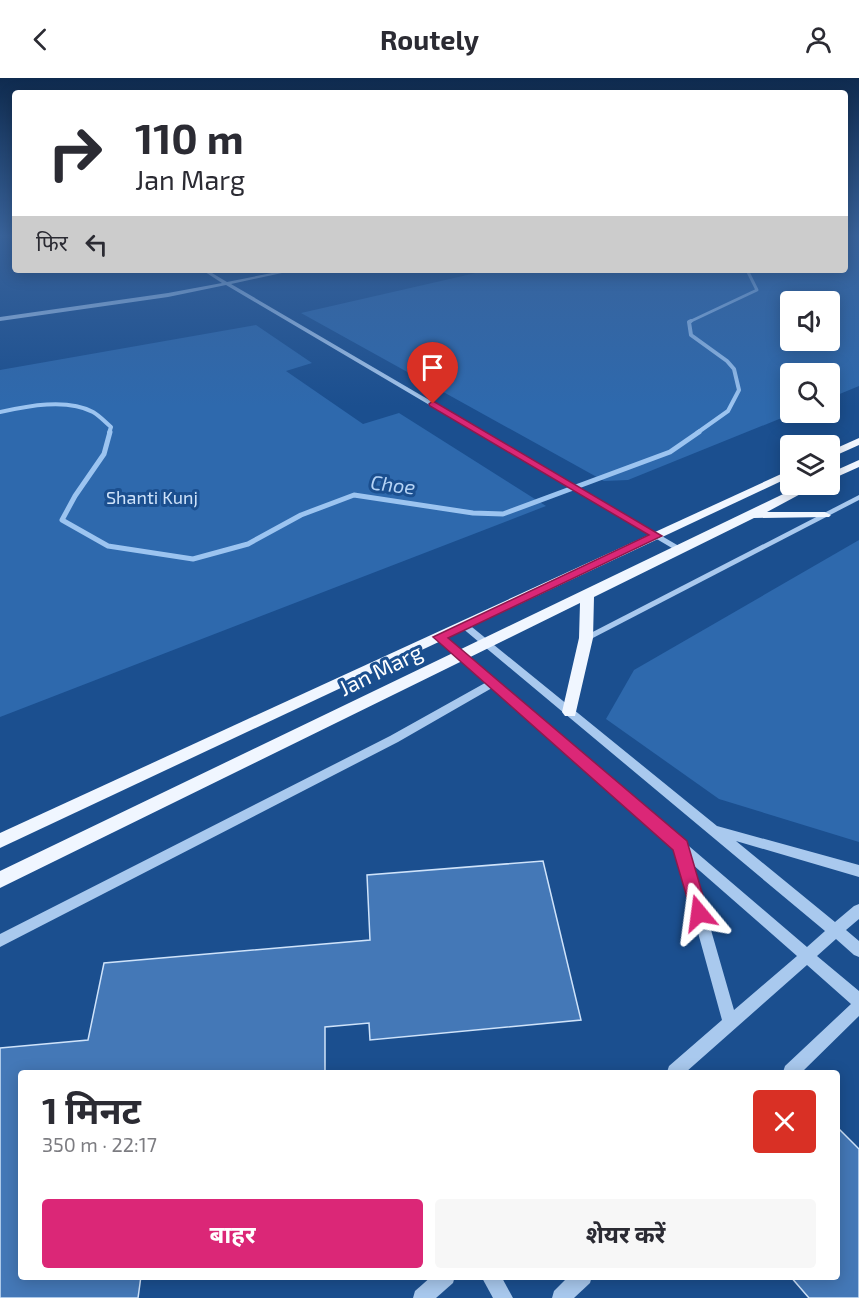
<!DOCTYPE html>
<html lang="hi">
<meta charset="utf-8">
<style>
:root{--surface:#fff;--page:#f7f7f7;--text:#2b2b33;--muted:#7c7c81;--accent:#db2777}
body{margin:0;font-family:"Exo 2","Noto Sans Devanagari",sans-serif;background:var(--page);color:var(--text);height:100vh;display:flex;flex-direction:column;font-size:22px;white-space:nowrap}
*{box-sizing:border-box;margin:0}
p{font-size:20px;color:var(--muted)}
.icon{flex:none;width:33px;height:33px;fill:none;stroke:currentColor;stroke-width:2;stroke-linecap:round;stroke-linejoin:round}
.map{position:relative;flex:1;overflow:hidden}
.sheet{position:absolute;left:18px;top:992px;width:822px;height:210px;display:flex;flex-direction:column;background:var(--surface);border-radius:6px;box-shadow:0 3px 15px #0003}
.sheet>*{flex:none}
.guide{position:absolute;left:12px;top:12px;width:836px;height:183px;border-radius:6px;box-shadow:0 3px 15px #0003;background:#fff;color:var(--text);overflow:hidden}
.tools{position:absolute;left:780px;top:213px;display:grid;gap:12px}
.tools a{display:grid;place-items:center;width:60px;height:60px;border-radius:6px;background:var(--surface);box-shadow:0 3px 15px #0003;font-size:30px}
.pin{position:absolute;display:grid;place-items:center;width:51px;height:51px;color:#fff;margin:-62px -26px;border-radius:50% 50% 50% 0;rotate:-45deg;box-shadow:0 0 6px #0007}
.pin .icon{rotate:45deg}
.me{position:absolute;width:66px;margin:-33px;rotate:344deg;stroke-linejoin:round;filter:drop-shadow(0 0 4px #0008)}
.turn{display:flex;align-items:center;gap:21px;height:126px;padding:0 24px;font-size:27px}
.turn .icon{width:78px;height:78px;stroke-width:2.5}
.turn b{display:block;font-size:42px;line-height:51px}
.then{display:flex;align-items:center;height:57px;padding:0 24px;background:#0003;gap:12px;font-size:22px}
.round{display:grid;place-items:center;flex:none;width:63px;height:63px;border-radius:6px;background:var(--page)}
.overview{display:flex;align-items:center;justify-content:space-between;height:102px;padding:0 24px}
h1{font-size:36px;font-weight:700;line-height:45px}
.action{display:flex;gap:12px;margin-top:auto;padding:12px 24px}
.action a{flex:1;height:69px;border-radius:6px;background:var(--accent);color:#fff;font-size:24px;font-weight:700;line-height:69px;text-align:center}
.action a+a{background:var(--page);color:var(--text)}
header{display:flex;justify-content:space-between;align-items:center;height:78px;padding:0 24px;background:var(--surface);font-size:27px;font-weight:700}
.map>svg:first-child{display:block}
</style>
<header><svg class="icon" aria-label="back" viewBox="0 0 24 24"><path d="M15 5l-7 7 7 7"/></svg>Routely<svg class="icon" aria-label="person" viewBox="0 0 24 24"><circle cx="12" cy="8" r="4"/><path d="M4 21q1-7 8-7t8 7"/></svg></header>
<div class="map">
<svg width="859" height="1220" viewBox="0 0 859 1220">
<rect width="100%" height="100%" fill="#1b4f8f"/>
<g fill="#2e69ad" fill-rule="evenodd">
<path d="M 845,157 L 859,157 L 859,308 L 830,320 L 830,296 L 790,296 L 790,334 L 794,335 L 628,402 L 604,403 L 301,235 L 489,192 L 844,192 ZM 790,224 L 830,224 L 830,262 L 790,262 Z"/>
<path d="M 256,247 L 312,285 L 286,293 L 363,346 L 399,335 L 546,428 L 0,639 L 0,292 Z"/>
<path d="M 859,462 L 859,764 L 719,721 L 606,641 L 634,592 Z"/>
</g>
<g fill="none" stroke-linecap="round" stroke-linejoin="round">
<path stroke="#9cc4f0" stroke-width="3" d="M 689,244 L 757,212 L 747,192"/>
<g stroke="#9cc4f0" stroke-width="4">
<path d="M 691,243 L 689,244 L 691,257 L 727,283 L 734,291 L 739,312 L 728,333 L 697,355"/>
<path d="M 0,334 C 27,328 67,320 93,334 C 100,338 105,344 111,349 L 109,355"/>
</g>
<path stroke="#9cc4f0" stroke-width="5" d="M 110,354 L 104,376 L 75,418 L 62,442 L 108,468 L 193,481 L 248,466 L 301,437 L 354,417 L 473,435 L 503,436 L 670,374 L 699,354"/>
</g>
<g fill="#4478b7" stroke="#cfe3fa" stroke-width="1.5">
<path d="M 543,783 L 581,942 L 370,962 L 369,945 L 325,949 L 325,994 L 21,994 L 21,1198 L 141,1198 L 138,1220 L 0,1220 L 0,970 L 88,962 L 104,885 L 370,862 L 367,797 Z"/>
<path d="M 837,1049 L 859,1071 L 859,1220 L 809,1220 L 790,1198 L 837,1198 Z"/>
</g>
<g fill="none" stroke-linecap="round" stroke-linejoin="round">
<g fill="#a9c9ee" fill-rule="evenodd">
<path d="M 202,192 L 207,192 L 227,204 L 287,192 L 296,192 L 231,206 L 684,471 L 680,474 L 677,473 L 226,207 L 168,219 L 0,243 L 0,239 L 168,215 L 222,205 Z"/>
<path d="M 859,417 L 859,422 L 589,562 L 583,562 L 581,560 Z"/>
<path d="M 464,544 L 467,545 L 717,748 L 859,787 L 859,799 L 736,763 L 835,844 L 854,828 L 859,826 L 859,841 L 846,852 L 859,863 L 859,879 L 854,877 L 836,861 L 817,878 L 859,913 L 859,938 L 802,994 L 783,994 L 785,988 L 851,926 L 807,887 L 686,994 L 667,994 L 669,988 L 722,942 L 675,771 L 492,610 L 398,664 L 0,869 L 0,856 L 390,658 L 485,605 L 436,561 L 434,559 L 436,557 L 442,557 L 807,869 L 825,853 L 461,549 L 459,547 ZM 692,786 L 797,878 L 734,932 Z"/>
<path d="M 432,1198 L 455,1198 L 453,1205 L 436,1220 L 413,1220 L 415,1213 Z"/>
<path d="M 481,1198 L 501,1198 L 513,1220 L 493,1220 Z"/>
<path d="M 569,1198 L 592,1198 L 590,1205 L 574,1220 L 552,1220 L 554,1213 Z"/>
</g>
<g fill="#f0f6ff" fill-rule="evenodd">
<path d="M 859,360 L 859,367 L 830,380 L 830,373 Z"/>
<path d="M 859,382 L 859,389 L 830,402 L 830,395 Z"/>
<path d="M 790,392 L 790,399 L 0,770 L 0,755 Z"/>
<path d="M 804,406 L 819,406 L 767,434 L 825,434 L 831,437 L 829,439 L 754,440 L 594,519 L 593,560 L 575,638 L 565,638 L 562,634 L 579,560 L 580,525 L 0,810 L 0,793 Z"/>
</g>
</g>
<linearGradient id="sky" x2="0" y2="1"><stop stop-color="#0f2b4f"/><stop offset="0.48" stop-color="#39639b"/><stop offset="1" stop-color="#39639b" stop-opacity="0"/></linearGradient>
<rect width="859" height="328" fill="url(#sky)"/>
<path fill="#db2777" stroke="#8e194d" stroke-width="1.5" d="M 433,323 L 662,458 L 448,560 L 687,763 L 708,835 L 706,840 L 699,843 L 693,840 L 673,772 L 433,559 L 649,457 L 430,328 L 429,326 Z"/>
<g text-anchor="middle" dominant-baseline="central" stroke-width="6" stroke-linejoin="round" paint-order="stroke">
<g font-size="18" fill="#cfe3fa" stroke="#1b4f8f">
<text x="152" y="419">Shanti Kunj</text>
</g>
<g font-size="20" font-style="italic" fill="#b5d3f5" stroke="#1b4f8f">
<text transform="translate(393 406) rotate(7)">Choe</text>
</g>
<g font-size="22" fill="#fff" stroke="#1b4f8f">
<text transform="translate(380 591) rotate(-26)">Jan Marg</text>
</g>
</g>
</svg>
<div class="tools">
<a><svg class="icon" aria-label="sound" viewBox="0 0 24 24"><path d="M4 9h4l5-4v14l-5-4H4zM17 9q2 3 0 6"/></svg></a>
<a><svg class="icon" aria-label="search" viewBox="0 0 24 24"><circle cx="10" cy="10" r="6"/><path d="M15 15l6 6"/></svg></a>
<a><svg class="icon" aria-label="layers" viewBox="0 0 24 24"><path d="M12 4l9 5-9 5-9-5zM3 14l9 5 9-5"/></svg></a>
</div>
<div class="pin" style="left:433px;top:326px;background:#d93025"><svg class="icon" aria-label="arrive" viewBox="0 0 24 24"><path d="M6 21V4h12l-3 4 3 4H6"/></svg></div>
<svg class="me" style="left:699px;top:835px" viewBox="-20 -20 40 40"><path d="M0-17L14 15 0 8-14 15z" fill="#db2777" stroke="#fff" stroke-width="4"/></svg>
<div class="guide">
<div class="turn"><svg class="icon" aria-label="right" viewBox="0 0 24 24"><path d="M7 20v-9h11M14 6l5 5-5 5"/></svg><div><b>110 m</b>Jan Marg</div></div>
<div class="then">फिर<svg class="icon" aria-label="left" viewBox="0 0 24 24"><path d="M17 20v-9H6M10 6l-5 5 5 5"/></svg></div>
</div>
<section class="sheet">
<div class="overview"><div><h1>1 मिनट</h1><p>350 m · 22:17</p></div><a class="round" style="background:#d93025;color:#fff"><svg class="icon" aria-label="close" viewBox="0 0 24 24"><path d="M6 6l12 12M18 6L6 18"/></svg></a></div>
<div class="action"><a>बाहर</a><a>शेयर करें</a></div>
</section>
</div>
